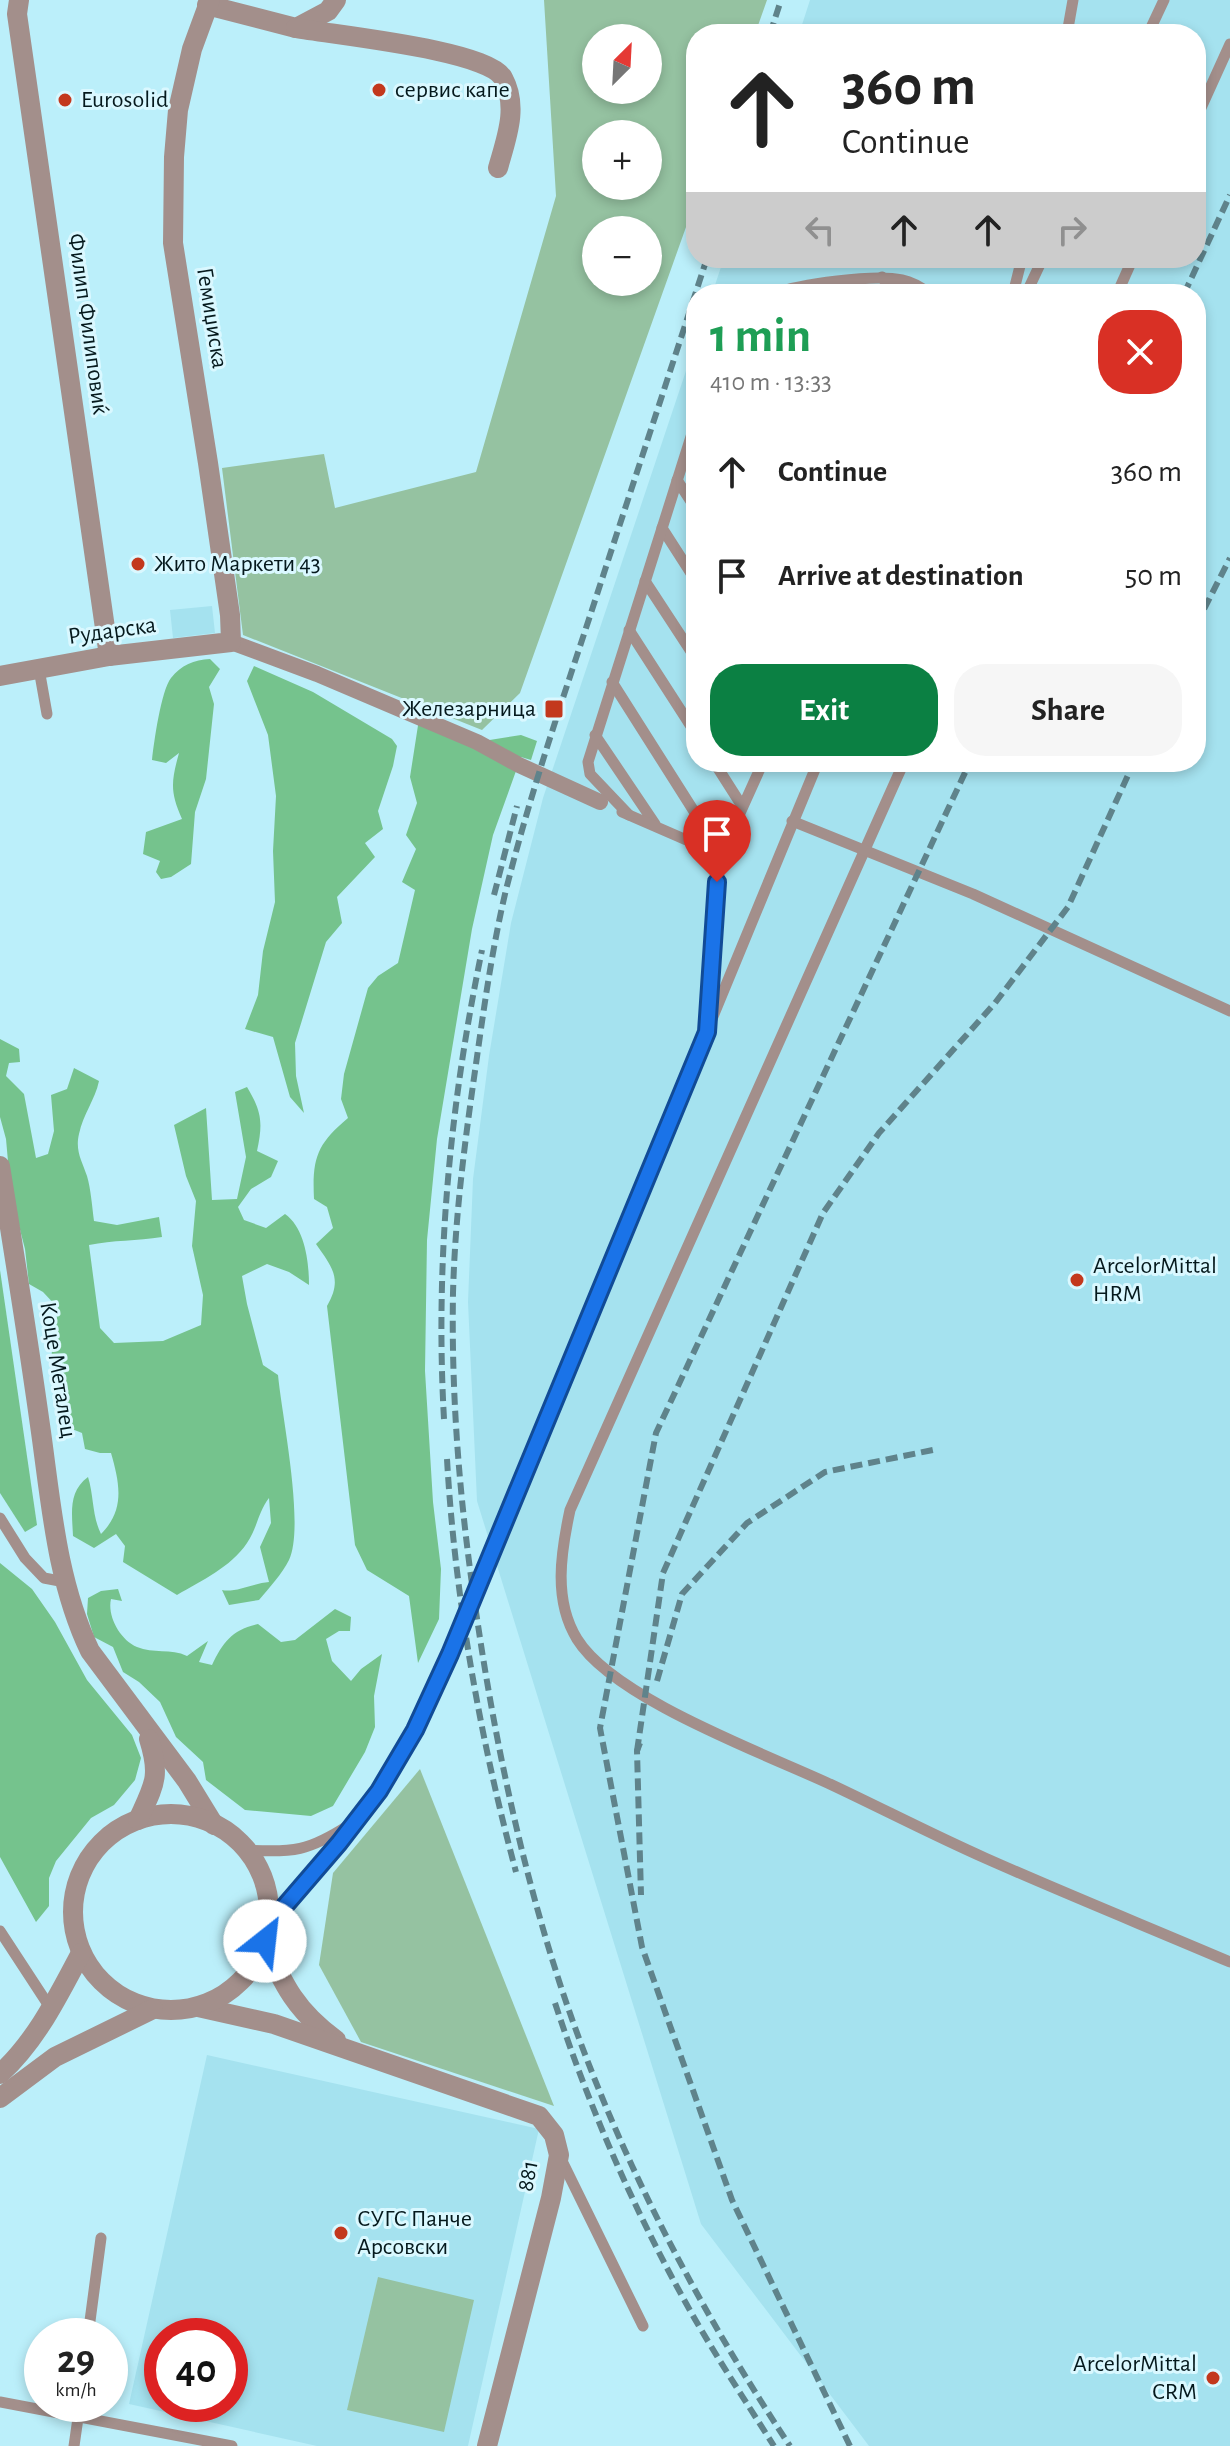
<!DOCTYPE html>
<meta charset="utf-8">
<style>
:root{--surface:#fff;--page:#f6f6f6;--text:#222;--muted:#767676;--accent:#0b8043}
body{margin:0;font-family:"Alegreya Sans",sans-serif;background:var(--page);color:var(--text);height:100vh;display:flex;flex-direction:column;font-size:30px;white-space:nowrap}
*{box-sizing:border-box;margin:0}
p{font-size:26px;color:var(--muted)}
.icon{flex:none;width:44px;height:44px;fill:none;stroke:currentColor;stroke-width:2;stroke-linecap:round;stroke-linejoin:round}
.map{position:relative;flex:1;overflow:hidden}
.details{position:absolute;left:686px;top:284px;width:520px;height:488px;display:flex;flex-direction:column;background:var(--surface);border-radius:32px;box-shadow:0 4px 12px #0003}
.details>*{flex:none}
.top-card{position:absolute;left:686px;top:24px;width:520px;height:244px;border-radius:32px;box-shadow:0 4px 12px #0003;background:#fff;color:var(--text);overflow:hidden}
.needle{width:52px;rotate:24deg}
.controls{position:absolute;left:582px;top:24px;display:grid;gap:16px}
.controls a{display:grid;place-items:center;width:80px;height:80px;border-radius:50%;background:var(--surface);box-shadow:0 4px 12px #0003;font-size:40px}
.speed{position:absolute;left:24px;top:2318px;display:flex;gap:16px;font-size:40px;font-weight:700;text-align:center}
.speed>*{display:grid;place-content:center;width:104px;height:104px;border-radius:50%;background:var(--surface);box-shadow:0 4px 12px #0003;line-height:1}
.speed small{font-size:20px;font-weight:400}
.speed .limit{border:12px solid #d22;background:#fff;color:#111}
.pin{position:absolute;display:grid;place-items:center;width:68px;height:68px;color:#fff;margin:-82px -34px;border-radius:50% 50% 50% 0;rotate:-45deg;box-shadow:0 0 8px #0007}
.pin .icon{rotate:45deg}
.me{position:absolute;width:88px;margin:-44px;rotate:29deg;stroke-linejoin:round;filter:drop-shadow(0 0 6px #0008)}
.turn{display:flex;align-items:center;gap:28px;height:168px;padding:0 24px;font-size:36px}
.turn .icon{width:104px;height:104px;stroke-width:2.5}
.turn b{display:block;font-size:56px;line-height:68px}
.lanes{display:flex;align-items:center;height:76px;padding:0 24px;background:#0003;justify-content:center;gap:40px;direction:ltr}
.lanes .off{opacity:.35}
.round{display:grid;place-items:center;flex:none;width:84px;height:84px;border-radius:32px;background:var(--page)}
.overview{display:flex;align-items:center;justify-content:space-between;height:136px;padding:0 24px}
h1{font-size:48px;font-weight:600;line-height:60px;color:#1e9e55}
.button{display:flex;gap:16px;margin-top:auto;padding:16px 24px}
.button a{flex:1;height:92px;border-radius:32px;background:var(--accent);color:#fff;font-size:32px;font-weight:600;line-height:92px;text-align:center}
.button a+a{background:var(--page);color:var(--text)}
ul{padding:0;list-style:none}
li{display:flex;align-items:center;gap:24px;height:104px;padding:0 24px}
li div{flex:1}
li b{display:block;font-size:30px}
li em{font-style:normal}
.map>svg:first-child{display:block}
</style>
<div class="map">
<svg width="1230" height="2446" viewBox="0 0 1230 2446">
<rect width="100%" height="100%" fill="#bbeffa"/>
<g fill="#a5e2ef" fill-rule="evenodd">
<path d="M 810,0 L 1230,0 L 1230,2446 L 869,2446 L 701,2224 L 477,1501 L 468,1302 L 473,1179 L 489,1056 L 511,923 L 543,798 L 696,341 L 696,762 L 1196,762 L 1196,294 L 712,294 L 724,258 L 1196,258 L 1196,34 L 799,34 Z"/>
<path d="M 212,606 L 215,633 L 173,638 L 170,610 Z"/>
<path d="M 207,2055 L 539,2129 L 468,2446 L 317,2446 L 129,2404 ZM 162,2336 L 230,2336 L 230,2404 L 162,2404 Z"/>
</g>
<g fill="#95c2a1" fill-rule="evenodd">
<path d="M 544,0 L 767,0 L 755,34 L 696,34 L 696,199 L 520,693 L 482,730 L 243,635 L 222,468 L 324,454 L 335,508 L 476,472 L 556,196 ZM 596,38 L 648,38 L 648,90 L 596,90 ZM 596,134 L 648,134 L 648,186 L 596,186 ZM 596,230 L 648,230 L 648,282 L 596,282 Z"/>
<path d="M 420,1769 L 554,2106 L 361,2042 L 319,1965 L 333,1873 Z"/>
<path d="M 378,2277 L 474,2300 L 444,2432 L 347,2410 Z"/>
</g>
<g fill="#75c38d">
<path d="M 210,659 L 220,669 L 209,687 L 214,704 L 206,779 L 195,812 L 191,864 L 171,877 L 161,879 L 156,872 L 160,861 L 143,854 L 146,832 L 182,819 C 170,792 171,782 179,753 L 166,763 L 152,760 C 154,742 161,691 171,678 C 181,665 194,660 210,659 Z"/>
<path d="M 254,666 L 313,692 L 392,739 L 397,746 L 393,766 L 378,811 L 383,829 L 365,843 L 375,857 L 337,897 L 342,923 L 326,942 L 295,1043 L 296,1076 L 304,1113 L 290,1097 L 273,1037 L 245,1029 L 258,995 L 263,951 L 275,902 L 273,851 L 276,796 L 268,735 L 247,681 Z"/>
<path d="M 419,719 L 477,742 L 521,735 L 537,741 L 531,760 L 521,757 L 493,835 L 472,929 L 437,1139 L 427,1240 L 425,1371 L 433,1502 L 441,1569 L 439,1619 L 418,1663 L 409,1596 L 367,1570 L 355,1545 L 327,1306 C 343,1279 332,1267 316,1244 L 333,1228 L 327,1207 L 314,1199 C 312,1158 317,1144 348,1118 L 341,1099 L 344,1074 L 368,988 L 378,976 L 398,963 L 415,890 L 402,882 L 416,849 L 406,835 L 417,803 L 410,777 Z"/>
<path d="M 0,1039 L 19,1049 L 20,1062 L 9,1063 L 6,1076 L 24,1094 L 36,1158 L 48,1154 L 54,1131 L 51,1095 L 67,1089 L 74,1068 L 99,1081 C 95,1100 83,1114 79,1134 C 75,1151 82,1161 87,1176 C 91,1190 92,1206 94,1221 L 117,1225 L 159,1217 L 162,1237 C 137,1241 113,1240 89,1245 L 100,1328 L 114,1343 L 163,1341 L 201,1325 L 203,1295 L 192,1246 L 196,1201 L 186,1176 L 174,1125 L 206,1108 L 212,1200 L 237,1199 L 246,1157 L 235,1092 L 247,1087 C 262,1112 263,1123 257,1151 L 278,1161 L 271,1177 L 251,1189 L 238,1207 L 244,1220 L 266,1228 L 285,1214 C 305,1228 309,1262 309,1285 L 289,1272 L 267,1264 L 242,1276 L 247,1304 L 263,1365 L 278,1375 C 282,1417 305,1526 289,1560 C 282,1574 269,1588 259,1600 L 229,1605 L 222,1590 C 235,1593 254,1583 269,1582 L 260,1547 L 271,1523 L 269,1498 C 258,1512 257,1529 247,1543 C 231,1567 201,1581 177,1595 L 123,1562 L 125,1546 L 116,1534 L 94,1548 L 73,1536 C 72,1513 68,1492 88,1477 C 94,1496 92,1516 101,1534 C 125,1510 120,1484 111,1453 L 100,1453 L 85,1449 L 82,1433 L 72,1429 L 67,1411 L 67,1389 L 50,1366 L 58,1308 L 43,1292 L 29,1284 L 25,1249 L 11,1195 L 6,1139 L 0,1117 Z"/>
<path d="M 0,1270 L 37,1525 L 25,1532 L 0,1493 Z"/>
<path d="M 0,1563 L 32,1589 L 55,1622 L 87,1680 L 132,1735 L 141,1758 L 135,1780 L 114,1805 L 91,1818 L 56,1861 L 49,1878 L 49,1906 L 36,1922 L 0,1857 Z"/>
<path d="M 118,1589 L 122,1601 L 111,1599 C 107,1616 120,1640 137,1647 C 153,1654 171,1648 187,1656 L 208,1641 L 199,1662 L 212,1665 C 223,1642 232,1630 258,1624 L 281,1642 L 295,1640 L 335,1609 L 351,1617 L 350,1631 L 339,1631 L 326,1639 L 332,1661 L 351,1681 L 361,1669 L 382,1654 L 374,1696 L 375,1727 L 365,1752 L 333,1806 L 311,1816 L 245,1810 L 206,1780 L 203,1762 L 176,1737 L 160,1702 L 139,1682 L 123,1672 L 113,1647 L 94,1637 L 87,1614 L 88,1598 L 101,1591 Z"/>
</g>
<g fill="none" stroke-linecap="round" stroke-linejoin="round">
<g stroke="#a38f8b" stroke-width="11">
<path d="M 1067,34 L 1073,0"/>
<path d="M 1148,34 L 1164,0"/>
<path d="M 1196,119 L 1230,44"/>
<path d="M 882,277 L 894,294"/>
<path d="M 773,294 C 800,284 874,274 902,280 C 912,282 922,288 930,294"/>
<path d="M 1013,294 L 1022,258"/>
<path d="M 1026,294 L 1043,258"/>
<path d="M 1117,294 L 1133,258"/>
<path d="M 677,480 L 696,509"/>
<path d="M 662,528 L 696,581"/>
<path d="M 645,581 L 696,659"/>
<path d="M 629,630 L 696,734"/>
<path d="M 39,669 L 47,714"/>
<path d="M 612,682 L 709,835 L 714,852"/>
<path d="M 595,735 L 655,824"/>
<path d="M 714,762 L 742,806"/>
<path d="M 904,762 L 570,1510 C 561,1552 553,1600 577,1639 C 614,1699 766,1754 832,1785 C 883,1809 933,1835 985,1858 C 1066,1894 1148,1927 1230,1962"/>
<path d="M 622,812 L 714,852 L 718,862 L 708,1021"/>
<path d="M 629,815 L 590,774 L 588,762 L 696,421"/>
<path d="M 792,821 L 973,894 L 1230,1011"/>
<path d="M 718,862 L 763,762"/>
<path d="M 0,1518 L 25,1558 L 44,1578 L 65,1582"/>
<path d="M 246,1850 C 293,1853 309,1851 349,1825"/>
<path d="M 271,1922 C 307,1878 348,1837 380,1790 C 409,1747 429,1700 450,1654 L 818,762"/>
<path d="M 0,1931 L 51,2009"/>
<path d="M 561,2159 L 643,2326"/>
<path d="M 88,2336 L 101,2238"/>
<path d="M 0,2402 L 232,2446"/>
<path d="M 74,2446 L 80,2404"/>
</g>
<path stroke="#a38f8b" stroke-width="16" d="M 231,642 L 317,674 L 477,742 L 519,765 L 600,802"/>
<g stroke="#a38f8b" stroke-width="20">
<path d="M 19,0 L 17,14 L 109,656"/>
<path d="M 207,5 L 296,28 L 328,11 L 336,0"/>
<path d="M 296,28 C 333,35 488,50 503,78 C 519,107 506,139 498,168"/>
<path d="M 0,676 L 109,656 L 231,642 L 230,615 L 208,463 L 173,243 L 174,157 L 178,110 L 192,49 L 210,0"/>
<path d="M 265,1941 C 282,1984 297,2012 336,2040"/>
<path d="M 198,2007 L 274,2024 L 539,2116 L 554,2135 L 559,2155 L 551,2198 L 487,2446"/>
</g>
<g stroke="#a38f8b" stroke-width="20">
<path d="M 0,1166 C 14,1252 28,1339 40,1425 C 51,1501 56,1580 90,1651 L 187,1781 L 214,1825"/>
<circle cx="171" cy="1912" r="98"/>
<path d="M 138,1820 C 154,1785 161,1777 149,1739"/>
<path d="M 0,2074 C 37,2040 58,1996 81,1953"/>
<path d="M 0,2098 L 55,2057 L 153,2009"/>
</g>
<g stroke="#5f838b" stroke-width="6" stroke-dasharray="12 6" stroke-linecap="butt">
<path d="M 770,34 L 781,0"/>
<path d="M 707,258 C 668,378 628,499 589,619 C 559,710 528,801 505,894 C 492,950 484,1007 476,1064 C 465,1140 455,1216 453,1293 C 451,1404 461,1515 478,1625 C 496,1746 522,1867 560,1984 C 614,2148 695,2303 790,2446"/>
<path d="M 1184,294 L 1230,195"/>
<path d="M 1196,625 L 1230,558"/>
<path d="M 494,895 L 517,806"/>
<path d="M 444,1419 C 435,1262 450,1104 482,950"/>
<path d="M 447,1459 C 455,1598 480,1738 516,1872"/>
<path d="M 657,1681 L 682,1594 L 747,1523 L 825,1472 L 933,1450"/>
<path d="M 640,1743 L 637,1751 L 641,1895"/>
<path d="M 637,1751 L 663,1573 L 823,1213 L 879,1133 L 995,1003 L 1068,907 L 1134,762"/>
<path d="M 555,2003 C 591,2113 639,2221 696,2321 C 721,2364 748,2405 774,2446"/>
<path d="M 850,2446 L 732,2200 L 642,1947 L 600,1728 L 656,1433 L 970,762"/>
</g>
</g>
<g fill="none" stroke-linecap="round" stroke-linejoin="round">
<g stroke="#114b97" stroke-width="20">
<path id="route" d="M 265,1941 L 271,1922 L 339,1843 L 379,1791 L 415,1730 L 450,1654 L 707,1032 L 717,882"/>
</g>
<use href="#route" stroke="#1a73e8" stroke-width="14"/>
</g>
<g fill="#c3381d" stroke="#daf8ff" stroke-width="3">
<circle cx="379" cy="90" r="8"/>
<circle cx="65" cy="100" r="8"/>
<circle cx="138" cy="564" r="8"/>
<rect x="544" y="699" width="20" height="20" rx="4"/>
<circle cx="1077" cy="1280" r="8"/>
<circle cx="341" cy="2233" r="8"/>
<circle cx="1213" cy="2378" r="8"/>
</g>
<g text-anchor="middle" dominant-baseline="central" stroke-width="6" stroke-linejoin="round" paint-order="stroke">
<g font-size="24" fill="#05191d" stroke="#daf8ff" text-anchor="start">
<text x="395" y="90">сервис капе</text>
<text x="81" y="100">Eurosolid</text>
<text x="154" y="564">Жито Маркети 43</text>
<text x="536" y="709" text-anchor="end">Железарница</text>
<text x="1093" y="1266">ArcelorMittal<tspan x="1093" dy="28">HRM</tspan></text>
<text x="357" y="2219">СУГС Панче<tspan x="357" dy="28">Арсовски</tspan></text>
<text x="1197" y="2364" text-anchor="end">ArcelorMittal<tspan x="1197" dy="28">CRM</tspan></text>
</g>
<g font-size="24" fill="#05191d" stroke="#daf8ff">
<text transform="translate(212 318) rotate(81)">Гемиџиска</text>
<text transform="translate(88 324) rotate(82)">Филип Филиповиќ</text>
<text transform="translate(112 631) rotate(-8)">Рударска</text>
<text transform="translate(58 1370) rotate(81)">Коце Металец</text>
<text transform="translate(528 2176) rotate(-79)">881</text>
</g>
</g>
</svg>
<div class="controls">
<a><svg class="needle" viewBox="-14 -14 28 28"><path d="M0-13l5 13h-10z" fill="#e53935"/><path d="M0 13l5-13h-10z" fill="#767676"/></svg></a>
<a>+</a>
<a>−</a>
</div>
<div class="speed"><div>29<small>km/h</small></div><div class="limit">40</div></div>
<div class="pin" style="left:717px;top:882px;background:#d93025"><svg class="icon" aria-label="arrive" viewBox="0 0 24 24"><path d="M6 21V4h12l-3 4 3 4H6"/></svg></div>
<svg class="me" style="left:265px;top:1941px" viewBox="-20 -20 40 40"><circle r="19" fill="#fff"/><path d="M0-13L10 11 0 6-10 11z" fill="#1a73e8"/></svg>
<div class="top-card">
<div class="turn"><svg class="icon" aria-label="ahead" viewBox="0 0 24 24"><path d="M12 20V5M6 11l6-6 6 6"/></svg><div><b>360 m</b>Continue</div></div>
<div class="lanes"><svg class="icon off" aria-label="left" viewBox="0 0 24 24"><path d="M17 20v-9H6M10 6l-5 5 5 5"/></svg><svg class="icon" aria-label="ahead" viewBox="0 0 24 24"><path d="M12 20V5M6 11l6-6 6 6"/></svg><svg class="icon" aria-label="ahead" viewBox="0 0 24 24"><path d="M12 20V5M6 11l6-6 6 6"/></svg><svg class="icon off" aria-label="right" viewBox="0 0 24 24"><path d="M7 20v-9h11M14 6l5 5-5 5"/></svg></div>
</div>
<section class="details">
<div class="overview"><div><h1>1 min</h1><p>410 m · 13:33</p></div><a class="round" style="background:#d93025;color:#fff"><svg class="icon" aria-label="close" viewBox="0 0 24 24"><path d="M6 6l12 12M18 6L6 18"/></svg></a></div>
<ul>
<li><svg class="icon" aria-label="ahead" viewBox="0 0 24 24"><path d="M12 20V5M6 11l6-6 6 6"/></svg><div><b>Continue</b></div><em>360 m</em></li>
<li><svg class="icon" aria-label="arrive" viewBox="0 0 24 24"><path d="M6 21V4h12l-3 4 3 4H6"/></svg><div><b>Arrive at destination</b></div><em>50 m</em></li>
</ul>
<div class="button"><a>Exit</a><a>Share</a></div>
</section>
</div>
